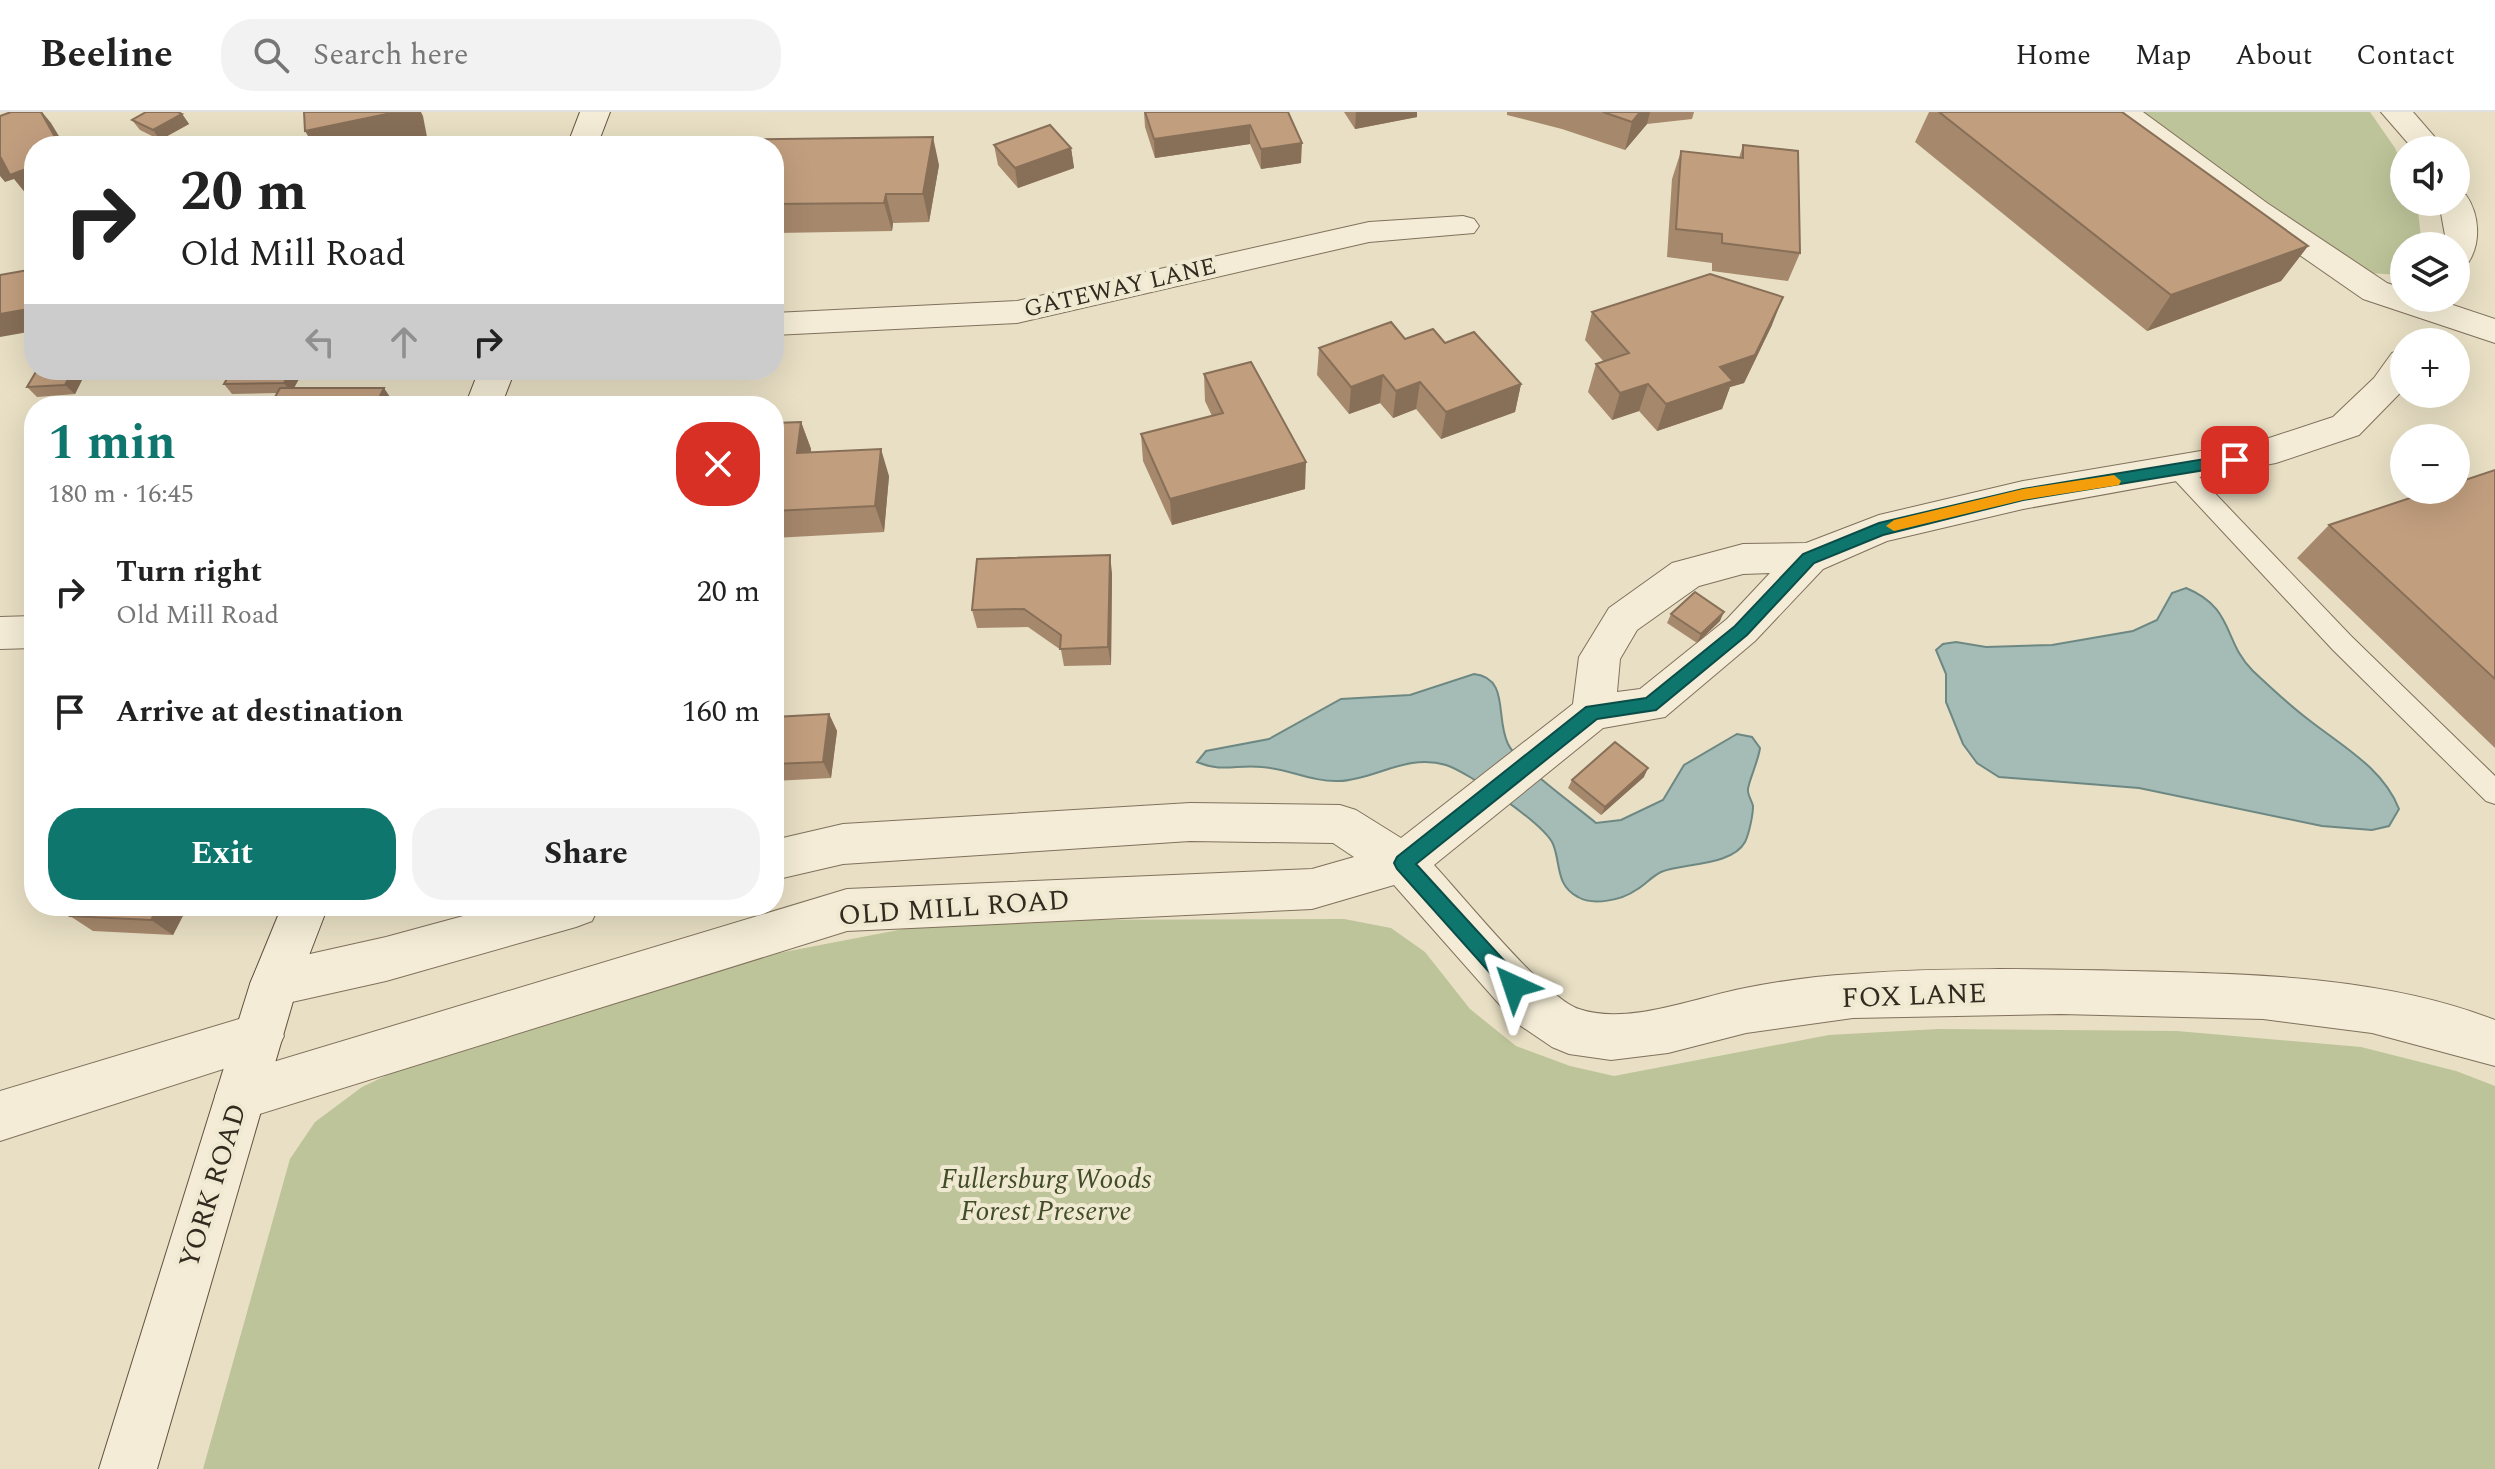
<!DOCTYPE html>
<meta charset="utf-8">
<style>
:root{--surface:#fff;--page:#f2f2f2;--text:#222;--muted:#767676;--line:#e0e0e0;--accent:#0f766e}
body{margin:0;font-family:Spectral,serif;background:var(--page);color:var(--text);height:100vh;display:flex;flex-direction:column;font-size:30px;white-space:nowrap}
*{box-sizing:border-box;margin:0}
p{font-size:26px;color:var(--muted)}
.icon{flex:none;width:44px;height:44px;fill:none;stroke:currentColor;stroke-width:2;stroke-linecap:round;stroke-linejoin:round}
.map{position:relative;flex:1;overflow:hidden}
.drawer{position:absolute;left:24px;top:284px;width:760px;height:520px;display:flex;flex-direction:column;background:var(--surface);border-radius:32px;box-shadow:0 8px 32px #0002}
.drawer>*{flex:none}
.hud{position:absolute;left:24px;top:24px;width:760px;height:244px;border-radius:32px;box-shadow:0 8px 32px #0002;background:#fff;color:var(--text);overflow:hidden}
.fabs{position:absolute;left:2390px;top:24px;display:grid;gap:16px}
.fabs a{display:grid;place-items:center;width:80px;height:80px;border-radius:50%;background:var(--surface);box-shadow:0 8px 32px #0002;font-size:40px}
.pin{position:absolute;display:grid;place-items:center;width:68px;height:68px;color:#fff;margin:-34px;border-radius:16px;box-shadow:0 4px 12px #0006}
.me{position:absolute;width:88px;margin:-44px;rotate:318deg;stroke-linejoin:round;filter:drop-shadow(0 0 6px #0008)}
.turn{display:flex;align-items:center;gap:28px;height:168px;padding:0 24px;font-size:36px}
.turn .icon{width:104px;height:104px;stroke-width:2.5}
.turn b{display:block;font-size:56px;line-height:68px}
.lanes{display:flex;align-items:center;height:76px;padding:0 24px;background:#0003;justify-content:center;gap:40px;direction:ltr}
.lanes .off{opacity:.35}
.round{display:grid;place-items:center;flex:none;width:84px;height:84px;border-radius:32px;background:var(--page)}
.head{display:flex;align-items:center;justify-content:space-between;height:136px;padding:0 24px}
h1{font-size:48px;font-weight:700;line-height:60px;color:var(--accent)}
.cta{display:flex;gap:16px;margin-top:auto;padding:16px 24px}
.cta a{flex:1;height:92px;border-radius:32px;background:var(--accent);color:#fff;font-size:32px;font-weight:700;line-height:92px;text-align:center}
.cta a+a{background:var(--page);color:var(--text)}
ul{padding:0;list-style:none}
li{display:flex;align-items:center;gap:24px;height:120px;padding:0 24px}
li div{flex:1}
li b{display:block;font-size:30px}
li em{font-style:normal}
header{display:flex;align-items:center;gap:48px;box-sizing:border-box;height:112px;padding:0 40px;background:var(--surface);border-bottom:2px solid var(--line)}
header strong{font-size:38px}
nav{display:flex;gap:44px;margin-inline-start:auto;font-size:28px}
.search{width:560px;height:72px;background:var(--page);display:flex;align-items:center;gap:20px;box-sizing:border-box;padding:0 28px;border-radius:32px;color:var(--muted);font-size:30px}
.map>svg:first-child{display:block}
</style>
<header>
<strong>Beeline</strong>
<div class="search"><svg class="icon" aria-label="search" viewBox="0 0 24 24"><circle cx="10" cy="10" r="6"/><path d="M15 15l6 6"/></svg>Search here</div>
<nav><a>Home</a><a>Map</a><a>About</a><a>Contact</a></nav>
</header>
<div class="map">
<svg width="2495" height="1357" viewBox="0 0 2495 1357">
<rect width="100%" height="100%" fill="#e8dfc4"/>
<g fill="#bdc499">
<path d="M 2134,0 L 2370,0 L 2395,36 L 2404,57 L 2404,90 L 2417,90 L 2422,134 L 2404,134 L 2404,163 L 2366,161 Z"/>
<path d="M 1344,807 L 1391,816 L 1425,840 L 1470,897 L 1516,934 L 1570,954 L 1614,964 L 1829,923 L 1938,917 L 2177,919 L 2361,935 L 2456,959 L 2495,974 L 2495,1357 L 203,1357 L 290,1047 L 315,1010 L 362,975 L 415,950 L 737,849 L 914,815 L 1031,808 Z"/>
</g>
<g fill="#a5bcb6" stroke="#6d8883" stroke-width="2">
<path d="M 2186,476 C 2235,496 2223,530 2253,559 C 2271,576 2289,593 2309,608 C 2342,634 2383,656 2399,697 L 2389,714 L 2372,718 L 2322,714 L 2139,676 L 1999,665 L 1977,651 L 1963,632 L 1946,590 L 1946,562 L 1936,538 L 1943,532 L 1956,530 L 1986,535 L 2052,533 L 2133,519 L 2157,508 L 2172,481 Z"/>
<path d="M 1474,562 C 1510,566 1495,606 1508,632 C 1519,654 1576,694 1596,711 L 1621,708 L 1663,688 L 1684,653 L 1737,622 L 1752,625 L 1760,636 C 1758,650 1749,668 1748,677 C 1747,682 1752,689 1753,694 C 1753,703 1749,722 1745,730 C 1732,754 1683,751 1661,760 C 1651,765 1645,773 1636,778 C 1622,788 1593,794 1578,785 C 1555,773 1561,751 1553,732 C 1544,712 1468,660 1446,653 C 1407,641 1374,668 1339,669 C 1312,670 1289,657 1262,655 C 1236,652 1224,661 1197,650 L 1206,639 L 1269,627 L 1341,587 L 1410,583 Z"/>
</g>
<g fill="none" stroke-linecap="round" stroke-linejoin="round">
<g stroke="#80715d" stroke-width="2">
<path id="lane" d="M 2179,350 L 2187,352 L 2351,524 L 2495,664 L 2495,692 L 2486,689 L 2333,538 L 2171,364 L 2168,358 L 2171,352 Z"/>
</g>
<g stroke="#80715d" stroke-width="2">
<g id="street">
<path d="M 2109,0 L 2143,0 L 2267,91 L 2387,171 L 2404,177 L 2404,186 L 2432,186 L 2495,207 L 2495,231 L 2363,187 L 2245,105 Z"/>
<path d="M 2381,0 L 2413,0 L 2446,38 L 2414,38 Z"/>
<path d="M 2456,80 L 2466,83 C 2480,103 2481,132 2468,151 L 2456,155 L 2456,134 L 2444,134 L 2446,129 L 2439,90 L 2456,90 Z"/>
<path d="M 1463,104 L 1474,107 L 1479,114 L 1474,121 L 1369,130 L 1017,211 L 774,223 L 774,201 L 1017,189 L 1369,110 Z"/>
<path d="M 2404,237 L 2404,277 L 2359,323 L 2276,351 L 2023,397 L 1887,429 L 1823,457 L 1755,529 L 1665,605 L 1603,616 L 1434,753 C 1463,784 1545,886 1579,897 C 1628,914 1697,885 1745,876 C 1780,869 1818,864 1853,862 C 1945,855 2039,857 2131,859 C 2251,862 2382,864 2495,908 L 2495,954 L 2372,921 L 2263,907 L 2061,902 L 1853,906 L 1746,921 L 1668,941 L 1611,948 L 1569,942 L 1552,935 L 1515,910 L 1394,773 L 1312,797 L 847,819 L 240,1008 L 222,1001 L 215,984 L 222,967 L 240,960 L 847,777 L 1312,757 L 1354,745 L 1333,731 L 1190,729 L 843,752 L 774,768 L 774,728 L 843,712 L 1190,691 L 1340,693 L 1356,698 L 1401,726 L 1573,592 L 1579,545 L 1609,496 L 1672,451 L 1743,432 L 1806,431 L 1879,403 L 2023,369 L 2260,329 L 2333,305 L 2374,266 L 2392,241 ZM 1770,461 L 1727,507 L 1640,577 L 1617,580 L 1620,547 L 1637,518 L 1699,474 L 1743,462 Z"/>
<path d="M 34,504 L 34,536 L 0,537 L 0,505 Z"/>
<path d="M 500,794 L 599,794 L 592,809 L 576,815 L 386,869 L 274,894 L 257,888 L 250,872 L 257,856 L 274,850 L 386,825 Z"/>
<path d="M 259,901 L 276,908 L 284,924 L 276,940 L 0,1029 L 0,979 Z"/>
</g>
</g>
<g stroke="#625340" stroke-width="2">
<g id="secondary">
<path d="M 580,0 L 610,0 L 597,34 L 567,34 Z"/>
<path d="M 479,258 L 515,258 L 501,294 L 465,294 Z"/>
<path d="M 282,794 L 328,794 L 298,872 L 157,1357 L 99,1357 L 250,872 Z"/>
</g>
</g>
<use href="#lane" fill="#f4ecd6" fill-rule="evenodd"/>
<use href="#street" fill="#f4ecd6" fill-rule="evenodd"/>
<use href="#secondary" fill="#f4ecd6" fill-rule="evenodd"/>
</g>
<g fill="#a6886c">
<path d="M 1144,0 L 1288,0 L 1301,51 L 1261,57 L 1250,32 L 1155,46 L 1145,15 Z"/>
<path d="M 1344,0 L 1417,0 L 1417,5 L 1355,17 Z"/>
<path d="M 1507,0 L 1694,0 L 1692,7 L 1647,12 L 1625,38 L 1562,17 L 1507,3 Z"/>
<path d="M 1929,0 L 2122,0 L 2308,134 L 2281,169 L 2147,219 L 1915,30 Z"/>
<path d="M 182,2 L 189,12 L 160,28 L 140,18 L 132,8 Z"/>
<path d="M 994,33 L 1071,36 L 1074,56 L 1018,76 L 998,53 Z"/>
<path d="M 1743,33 L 1800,141 L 1788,169 L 1712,159 L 1712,151 L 1667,145 L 1672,67 L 1681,39 L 1739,46 Z"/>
<path d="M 774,34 L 939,53 L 929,110 L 893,111 L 892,119 L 777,121 L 774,112 Z"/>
<path d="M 1592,200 L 1772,213 L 1744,271 L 1730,275 L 1722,297 L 1657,319 L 1639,299 L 1612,308 L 1588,280 L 1596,252 L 1604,250 L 1585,228 Z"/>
<path d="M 1405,227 L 1445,231 L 1521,272 L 1515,300 L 1441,327 L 1416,297 L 1393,306 L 1380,291 L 1349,302 L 1317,263 L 1319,236 Z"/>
<path d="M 37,258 L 87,258 L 75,282 L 37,285 L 27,275 Z"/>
<path d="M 232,258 L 304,258 L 294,276 L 277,281 L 232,282 L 224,272 Z"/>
<path d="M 1204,262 L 1305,377 L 1172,413 L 1143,349 L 1141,322 L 1212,304 L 1205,289 Z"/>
<path d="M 801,310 L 811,337 L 811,340 L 889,364 L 884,420 L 774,426 L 774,311 Z"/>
<path d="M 2495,358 L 2495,636 L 2297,446 L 2329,413 Z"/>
<path d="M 1112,461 L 1111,553 L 1064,554 L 1061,538 L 1028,515 L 977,516 L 972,498 Z"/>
<path d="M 1671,502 L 1720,509 L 1697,531 L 1667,511 Z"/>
<path d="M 829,602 L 837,619 L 831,666 L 774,669 L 774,605 Z"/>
<path d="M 1644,665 L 1601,703 L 1568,676 L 1572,668 Z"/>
<path d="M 76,794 L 188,794 L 173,823 L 93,819 L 70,804 Z"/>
</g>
<g fill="#876f58">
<path d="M 41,0 L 42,0 L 51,11 L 65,34 L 60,34 Z"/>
<path d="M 396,0 L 421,0 L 423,4 L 427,25 L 385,34 L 314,34 L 305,19 Z"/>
<path d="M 1356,0 L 1417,0 L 1417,5 L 1355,17 Z"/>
<path d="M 1640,0 L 1650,0 L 1647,12 L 1625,38 L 1632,10 Z"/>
<path d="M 182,2 L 189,12 L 160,28 L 153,18 Z"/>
<path d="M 1250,13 L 1250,32 L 1155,46 L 1154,27 Z"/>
<path d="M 933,25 L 939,53 L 929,110 L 923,82 Z"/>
<path d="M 1302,31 L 1301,51 L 1261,57 L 1261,37 Z"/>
<path d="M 1071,36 L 1074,56 L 1018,76 L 1015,56 Z"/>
<path d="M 0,46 L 34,54 L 34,80 L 27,83 L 14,67 L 5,70 L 0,64 Z"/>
<path d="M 886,82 L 893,111 L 892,119 L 884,91 Z"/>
<path d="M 2308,134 L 2281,169 L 2147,219 L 2171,183 Z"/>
<path d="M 1783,185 L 1772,213 L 1744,271 L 1730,275 L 1722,297 L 1657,319 L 1666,292 L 1720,255 Z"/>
<path d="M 34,196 L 34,219 L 0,225 L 0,202 Z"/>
<path d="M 73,258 L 87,258 L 75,282 L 65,273 Z"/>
<path d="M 291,258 L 304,258 L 291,281 L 284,271 Z"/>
<path d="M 1383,263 L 1380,291 L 1349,302 L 1351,275 Z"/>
<path d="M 1420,270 L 1416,297 L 1393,306 L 1396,279 Z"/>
<path d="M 1521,272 L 1515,300 L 1441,327 L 1446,300 Z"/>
<path d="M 1648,272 L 1639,299 L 1612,308 L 1620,281 Z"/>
<path d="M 384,276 L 396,294 L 375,294 Z"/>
<path d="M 801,310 L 811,337 L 807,368 L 797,341 Z"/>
<path d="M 881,337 L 889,364 L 884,420 L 875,394 Z"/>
<path d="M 1306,350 L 1305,377 L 1172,413 L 1170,387 Z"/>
<path d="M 1110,443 L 1112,461 L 1111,553 L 1108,535 Z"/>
<path d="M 1724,500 L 1720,509 L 1697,531 L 1701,522 Z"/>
<path d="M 829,602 L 837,619 L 831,666 L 823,650 Z"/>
<path d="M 1648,656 L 1644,665 L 1601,703 L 1605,695 Z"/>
<path d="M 159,794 L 188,794 L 173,823 L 151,808 Z"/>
</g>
<g fill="#c19e7e" stroke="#876f58" stroke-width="2">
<path d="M 11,0 L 41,0 L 60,34 L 34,34 L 34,54 L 10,63 L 1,46 L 0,46 L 0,4 Z"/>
<path d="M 146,0 L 178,0 L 182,2 L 153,18 L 132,8 Z"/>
<path d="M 304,0 L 396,0 L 305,19 Z"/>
<path d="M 1145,0 L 1288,0 L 1302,31 L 1261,37 L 1250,13 L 1154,27 Z"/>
<path d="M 1603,0 L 1640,0 L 1632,10 Z"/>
<path d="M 1939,0 L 2122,0 L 2308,134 L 2171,183 Z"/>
<path d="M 1050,13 L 1071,36 L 1015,56 L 994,33 Z"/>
<path d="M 933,25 L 923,82 L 886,82 L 884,91 L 774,92 L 774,68 L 777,56 L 774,56 L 774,34 L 706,34 L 708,28 Z"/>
<path d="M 1743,33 L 1798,39 L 1800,141 L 1722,131 L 1722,122 L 1676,117 L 1681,39 L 1743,46 Z"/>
<path d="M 34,157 L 34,196 L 0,202 L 0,163 Z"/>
<path d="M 1710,162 L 1783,185 L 1755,243 L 1720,255 L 1733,269 L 1666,292 L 1648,272 L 1620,281 L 1596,252 L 1629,241 L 1592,200 Z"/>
<path d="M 1391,210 L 1405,227 L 1433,217 L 1445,231 L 1474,220 L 1521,272 L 1446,300 L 1420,270 L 1396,279 L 1383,263 L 1351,275 L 1319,236 Z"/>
<path d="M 1251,250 L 1306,350 L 1170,387 L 1141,322 L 1223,301 L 1204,262 Z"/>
<path d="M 37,258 L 73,258 L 65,273 L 27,275 Z"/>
<path d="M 232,258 L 291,258 L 284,271 L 224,272 Z"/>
<path d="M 280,276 L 384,276 L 375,294 L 270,294 Z"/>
<path d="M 801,310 L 797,341 L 881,337 L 875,394 L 774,399 L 774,311 Z"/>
<path d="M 2495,358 L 2495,567 L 2329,413 L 2434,378 L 2456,378 L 2456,371 Z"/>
<path d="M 1110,443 L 1108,535 L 1060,537 L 1061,523 L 1024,497 L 972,498 L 977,447 Z"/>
<path d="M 1695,480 L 1724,500 L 1701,522 L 1671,502 Z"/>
<path d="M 829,602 L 823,650 L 774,652 L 774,605 Z"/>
<path d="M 1615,630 L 1648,656 L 1605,695 L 1572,668 Z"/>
<path d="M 76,794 L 159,794 L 151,808 L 70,804 Z"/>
</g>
<path fill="#0f766e" stroke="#0a4d48" stroke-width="2" d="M 2235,342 L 2243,348 L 2241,352 L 2023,388 L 1883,423 L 1814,451 L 1747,523 L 1656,598 L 1597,607 L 1416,752 L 1521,867 L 1524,874 L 1521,880 L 1514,883 L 1507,880 L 1397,757 L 1394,751 L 1397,745 L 1586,595 L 1646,586 L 1735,514 L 1803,442 L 1879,411 L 2023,377 Z"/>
<path fill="#f59e0b" d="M 2114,363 L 2121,369 L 2119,373 L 2023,388 L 1894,419 L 1886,414 L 1894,408 L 2023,377 Z"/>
<g text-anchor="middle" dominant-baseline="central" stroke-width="8" stroke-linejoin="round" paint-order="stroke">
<g font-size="24" fill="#32291f" stroke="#f0e9d2">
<text transform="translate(1120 176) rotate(-13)">GATEWAY LANE</text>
</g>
<g font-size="28" fill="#32291f" stroke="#f0e9d2">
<text transform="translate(954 796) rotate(-4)">OLD MILL ROAD</text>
<text transform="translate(1914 884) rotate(-2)">FOX LANE</text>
<text transform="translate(213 1074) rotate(-73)">YORK ROAD</text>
</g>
<g font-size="28" font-style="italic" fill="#414c28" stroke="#f0e9d2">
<text x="1046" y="1067">Fullersburg Woods<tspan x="1046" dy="32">Forest Preserve</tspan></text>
</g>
</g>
</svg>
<div class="fabs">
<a><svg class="icon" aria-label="sound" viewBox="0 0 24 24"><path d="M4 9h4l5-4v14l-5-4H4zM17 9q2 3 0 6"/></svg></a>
<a><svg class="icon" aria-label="layers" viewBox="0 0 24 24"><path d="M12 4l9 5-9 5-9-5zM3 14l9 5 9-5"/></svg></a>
<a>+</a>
<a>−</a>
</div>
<div class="pin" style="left:2235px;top:348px;background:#d93025"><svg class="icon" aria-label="arrive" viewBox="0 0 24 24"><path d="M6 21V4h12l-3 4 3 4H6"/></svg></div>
<svg class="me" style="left:1514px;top:874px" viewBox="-20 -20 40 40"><path d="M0-17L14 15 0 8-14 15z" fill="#0f766e" stroke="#fff" stroke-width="4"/></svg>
<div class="hud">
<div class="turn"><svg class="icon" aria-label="right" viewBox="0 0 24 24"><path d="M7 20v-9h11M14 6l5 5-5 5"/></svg><div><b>20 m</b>Old Mill Road</div></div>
<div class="lanes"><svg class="icon off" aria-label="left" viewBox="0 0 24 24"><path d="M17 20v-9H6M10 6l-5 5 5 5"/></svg><svg class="icon off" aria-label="ahead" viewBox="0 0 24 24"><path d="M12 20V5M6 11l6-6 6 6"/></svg><svg class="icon" aria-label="right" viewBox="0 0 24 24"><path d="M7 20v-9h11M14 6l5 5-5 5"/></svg></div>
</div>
<section class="drawer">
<div class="head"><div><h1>1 min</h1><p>180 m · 16:45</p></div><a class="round" style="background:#d93025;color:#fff"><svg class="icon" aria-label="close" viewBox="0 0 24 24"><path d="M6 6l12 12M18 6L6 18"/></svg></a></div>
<ul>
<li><svg class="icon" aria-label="right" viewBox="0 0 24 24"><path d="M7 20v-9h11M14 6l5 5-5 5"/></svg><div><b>Turn right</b><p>Old Mill Road</p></div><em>20 m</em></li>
<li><svg class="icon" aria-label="arrive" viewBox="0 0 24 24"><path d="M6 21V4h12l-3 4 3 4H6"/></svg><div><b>Arrive at destination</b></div><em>160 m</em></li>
</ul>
<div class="cta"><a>Exit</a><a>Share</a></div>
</section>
</div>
